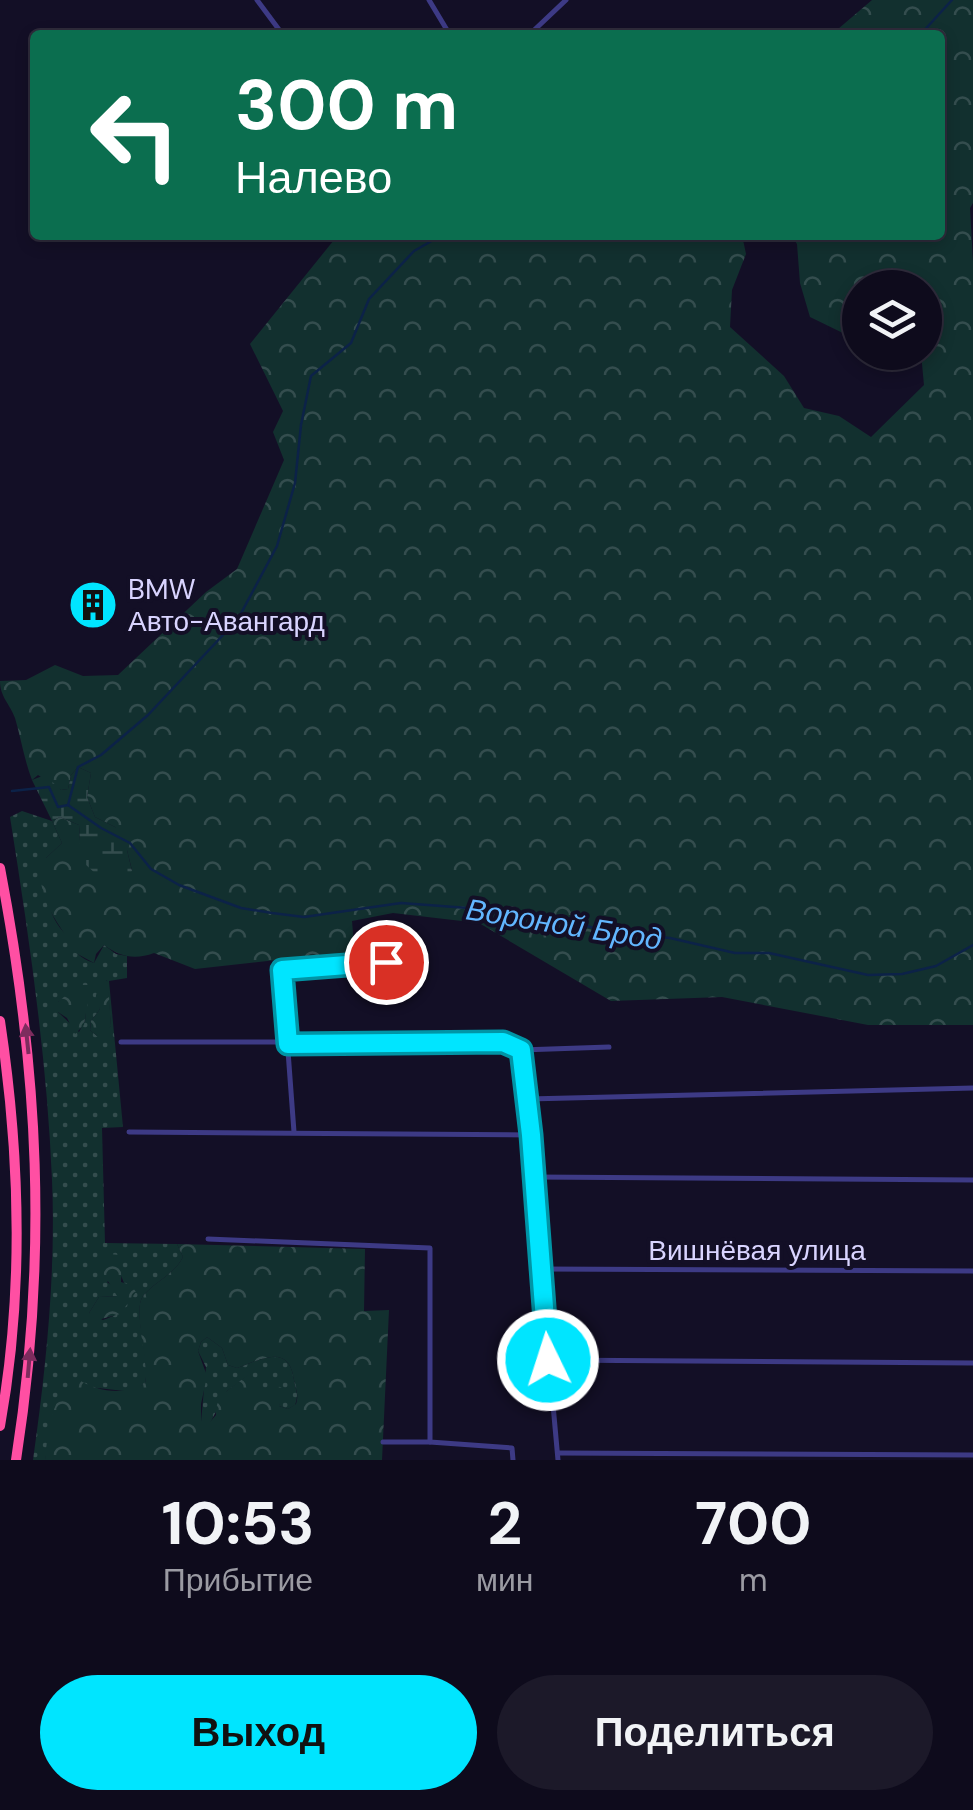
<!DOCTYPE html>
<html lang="ru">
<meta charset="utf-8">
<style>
:root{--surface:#0e0b1c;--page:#1c1929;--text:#f1f3f6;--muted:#9b9ba3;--line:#2e2b3b;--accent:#00e5ff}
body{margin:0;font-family:"DM Sans",sans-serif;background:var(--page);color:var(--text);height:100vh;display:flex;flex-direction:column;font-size:38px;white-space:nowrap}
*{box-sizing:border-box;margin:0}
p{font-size:32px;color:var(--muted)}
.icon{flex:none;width:55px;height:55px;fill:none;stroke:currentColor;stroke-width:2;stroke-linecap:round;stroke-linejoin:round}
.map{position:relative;height:1460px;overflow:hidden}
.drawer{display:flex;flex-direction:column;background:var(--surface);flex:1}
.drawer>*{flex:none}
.guide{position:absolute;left:30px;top:30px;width:915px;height:210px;border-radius:10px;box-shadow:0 5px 15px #0003,0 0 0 2px var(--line);background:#0b6e4f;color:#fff;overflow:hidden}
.controls{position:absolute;left:842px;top:270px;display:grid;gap:20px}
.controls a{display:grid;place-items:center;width:100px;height:100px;border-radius:50%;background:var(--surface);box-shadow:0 5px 15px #0003,0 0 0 2px var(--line);font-size:50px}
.pin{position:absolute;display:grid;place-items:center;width:85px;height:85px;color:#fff;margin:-42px;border:5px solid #fff;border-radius:50%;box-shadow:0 2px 10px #0007}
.me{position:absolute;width:110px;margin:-55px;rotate:356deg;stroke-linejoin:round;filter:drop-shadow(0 0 8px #0008)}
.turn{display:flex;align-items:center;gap:35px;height:210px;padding:0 40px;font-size:45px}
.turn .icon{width:130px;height:130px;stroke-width:2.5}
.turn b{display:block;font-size:70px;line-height:85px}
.eta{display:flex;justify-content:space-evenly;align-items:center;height:170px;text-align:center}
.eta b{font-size:60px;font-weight:700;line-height:70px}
.cta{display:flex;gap:20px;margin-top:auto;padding:20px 40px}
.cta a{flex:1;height:115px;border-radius:60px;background:var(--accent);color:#111;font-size:40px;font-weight:700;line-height:115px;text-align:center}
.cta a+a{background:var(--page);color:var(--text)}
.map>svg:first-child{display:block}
</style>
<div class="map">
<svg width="973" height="1460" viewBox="0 0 973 1460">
<defs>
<pattern id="grass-dots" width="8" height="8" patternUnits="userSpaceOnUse" patternTransform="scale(2.5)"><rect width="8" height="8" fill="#12302f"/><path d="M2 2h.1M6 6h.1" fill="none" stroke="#344d4e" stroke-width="1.8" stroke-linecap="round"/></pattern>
<pattern id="forest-crowns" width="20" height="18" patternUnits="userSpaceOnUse" patternTransform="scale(2.5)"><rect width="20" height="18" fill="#12302f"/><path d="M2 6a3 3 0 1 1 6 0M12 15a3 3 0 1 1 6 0" fill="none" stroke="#344d4e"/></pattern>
<pattern id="wetland-marsh" width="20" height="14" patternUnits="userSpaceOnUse" patternTransform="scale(2.5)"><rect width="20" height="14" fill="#12302f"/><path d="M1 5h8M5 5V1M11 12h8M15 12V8" fill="none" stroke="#344d4e"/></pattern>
</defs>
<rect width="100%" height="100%" fill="#130f26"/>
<g fill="url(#grass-dots)" fill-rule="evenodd">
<path d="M 22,811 L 52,821 L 62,843 L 46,858 C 46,888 44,916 70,938 C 72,951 81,959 94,963 L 104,945 L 116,954 L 127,956 L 127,978 L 109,981 L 123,1127 L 102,1128 L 105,1243 L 177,1244 L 183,1257 C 174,1275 155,1281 143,1296 C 132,1311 151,1361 145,1383 L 133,1392 L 89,1387 L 54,1416 L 45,1460 L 33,1460 C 46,1368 56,1273 52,1180 C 47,1058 29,937 10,817 ZM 107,980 L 111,1026 L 97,1036 L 90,1030 L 91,1021 L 100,1009 L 96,996 ZM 88,985 L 85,1021 L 79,1032 L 58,1012 L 58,1002 ZM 120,1273 L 130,1298 C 123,1312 117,1315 103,1320 L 89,1313 L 99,1297 L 118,1296 L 115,1288 L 107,1282 Z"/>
<path d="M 207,1337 L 222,1348 L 228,1365 L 237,1368 C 260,1360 289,1342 294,1380 C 296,1391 299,1394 295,1405 L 288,1409 L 279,1406 L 280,1396 L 257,1390 L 250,1374 L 227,1391 L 210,1423 L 201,1422 L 206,1367 L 198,1351 L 201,1342 Z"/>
</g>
<g fill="url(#forest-crowns)" fill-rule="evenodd">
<path d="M 872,0 L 973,0 L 973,203 L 970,208 L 973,262 L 973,1025 L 868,1025 L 722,997 L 611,1001 L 479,923 L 393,913 L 352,921 L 355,958 L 284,964 L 276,960 L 195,969 L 154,953 C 135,960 120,957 104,945 L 96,954 L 94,963 L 74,952 C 67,934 54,921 46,902 C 42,893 41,880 39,869 L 46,858 L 62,843 L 52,821 L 60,817 L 79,825 L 80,841 L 110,872 L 132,870 L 127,850 L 115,827 L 95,817 L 87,797 L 91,773 L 78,767 L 71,775 L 68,789 L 61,790 L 38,775 L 32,780 C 24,759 21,738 15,718 C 10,704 0,697 0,681 L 26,680 L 55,665 L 83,676 L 118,675 L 206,592 L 237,569 L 284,460 L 273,432 L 283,411 L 250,344 L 338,235 L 742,235 L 746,254 L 732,290 L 730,327 L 784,376 L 804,408 L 839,416 L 871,437 L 924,385 L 921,353 L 925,352 L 925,288 L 860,288 L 860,335 L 845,334 L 810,317 L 800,283 L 797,244 L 791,235 L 940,235 L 940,35 L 831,35 Z"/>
<path d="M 103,978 L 108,982 L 111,1026 L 101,1036 L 97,1036 L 90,1030 L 91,1021 L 100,1009 L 95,1001 L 99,980 Z"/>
<path d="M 78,985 L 88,985 L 90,989 L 84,1025 L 75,1034 L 67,1018 L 58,1012 L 58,1002 Z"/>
<path d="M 177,1244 L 365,1249 L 364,1311 L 389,1310 L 382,1460 L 45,1460 C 48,1432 51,1393 78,1379 C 96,1392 127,1396 145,1383 C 150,1364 132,1311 143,1296 C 155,1281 174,1275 183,1257 ZM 207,1337 L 222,1348 L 228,1365 L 237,1368 C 260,1360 289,1342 294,1380 C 296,1391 299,1394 296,1404 L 288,1409 L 279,1406 L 285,1388 L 275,1386 L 258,1390 L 250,1373 C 236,1386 214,1394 216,1415 L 210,1422 L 201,1422 L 201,1404 L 207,1376 L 198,1351 L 201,1342 Z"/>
<path d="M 109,1254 L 119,1255 L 122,1264 L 121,1282 L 131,1285 L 136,1292 L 120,1314 L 94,1321 L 89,1313 L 99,1297 L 117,1296 L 100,1268 L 101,1257 Z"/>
</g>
<path fill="url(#wetland-marsh)" d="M 78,767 L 91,773 L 87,797 L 95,817 L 115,827 L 130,843 L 127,850 L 132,871 L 121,880 L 110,872 L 96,874 L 75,855 L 80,841 L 79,825 L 60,817 L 52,821 L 32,780 L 45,775 L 61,790 L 68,789 L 71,775 Z"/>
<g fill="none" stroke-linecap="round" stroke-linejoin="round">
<g stroke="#0c2248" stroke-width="2.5">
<path d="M 920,35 L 952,0"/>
<path d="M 12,791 L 49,787 L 58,807 L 68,805 L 101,828 L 130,843 L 151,869 L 179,885 L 241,908 L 272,913 L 304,917 L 401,903 L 468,908 L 567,919 L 602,931 L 670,938 L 735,953 L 769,953 L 868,975 L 902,974 L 936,966 L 973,945"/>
<path d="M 68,805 L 78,767 L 101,755 L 148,715 L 238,619 L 277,546 L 295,483 L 301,425 L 311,376 L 351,343 L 369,299 L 414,251 L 442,235"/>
</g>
<g stroke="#3d3a85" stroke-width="5">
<path d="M 257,0 L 283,35"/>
<path d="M 429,0 L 450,35"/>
<path d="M 529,35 L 566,0"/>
<path d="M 121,1042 L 503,1042 L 521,1050 L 558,1460"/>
<path d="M 521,1050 L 609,1047"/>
<path d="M 528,1099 L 973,1088"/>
<path d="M 129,1132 L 531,1135"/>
<path d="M 294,1132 L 282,970 L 386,961"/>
<path d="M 534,1177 L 973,1180"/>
<path d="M 208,1239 L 430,1248 L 430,1442 L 512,1448 L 513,1460"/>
<path d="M 541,1269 L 973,1271"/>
<path d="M 548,1360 L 973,1363"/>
<path d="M 383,1442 L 430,1442"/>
<path d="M 558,1453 L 973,1455"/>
</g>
<g stroke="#ff4fa3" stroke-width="10">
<path d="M 0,868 C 39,1071 48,1256 16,1460"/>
<path d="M 0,1021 C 20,1154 24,1294 0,1426"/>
</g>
</g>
<defs><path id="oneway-solid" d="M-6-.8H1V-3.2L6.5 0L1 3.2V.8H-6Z" transform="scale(2.5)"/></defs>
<g fill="#7d2c5e">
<use href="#oneway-solid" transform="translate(27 1039) rotate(-96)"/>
<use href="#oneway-solid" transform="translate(29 1363) rotate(-85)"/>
</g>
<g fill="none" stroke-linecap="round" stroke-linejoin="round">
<g stroke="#0095a6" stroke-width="25">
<path id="route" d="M 386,962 L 282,970 L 288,1044 L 503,1042 L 521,1050 L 531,1135 L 548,1360"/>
</g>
<use href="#route" stroke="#00e5ff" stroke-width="18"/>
</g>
<defs>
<g id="building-disc" transform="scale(2.5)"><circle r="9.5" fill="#00e5ff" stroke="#130f26"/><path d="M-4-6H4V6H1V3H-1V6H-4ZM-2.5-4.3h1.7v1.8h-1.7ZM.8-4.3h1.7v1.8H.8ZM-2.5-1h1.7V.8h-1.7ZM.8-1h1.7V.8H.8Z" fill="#111"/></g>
</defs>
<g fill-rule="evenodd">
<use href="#building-disc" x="93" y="605"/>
</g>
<g text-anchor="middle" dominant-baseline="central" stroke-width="8" stroke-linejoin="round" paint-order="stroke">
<g font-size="28" fill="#d9d4ff" stroke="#130f26" text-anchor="start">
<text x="128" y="589">BMW<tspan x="128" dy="32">Авто-Авангард</tspan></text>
</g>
<g font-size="28" fill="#d9d4ff" stroke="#130f26">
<text x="757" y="1250">Вишнёвая улица</text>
</g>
<g font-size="30" font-style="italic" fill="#62b6ff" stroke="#130f26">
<text transform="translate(564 924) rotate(9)">Вороной Брод</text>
</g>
</g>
</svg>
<div class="controls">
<a><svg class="icon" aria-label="layers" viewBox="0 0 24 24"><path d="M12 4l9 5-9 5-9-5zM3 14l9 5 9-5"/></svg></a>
</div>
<div class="pin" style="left:386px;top:962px;background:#d93025"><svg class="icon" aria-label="arrive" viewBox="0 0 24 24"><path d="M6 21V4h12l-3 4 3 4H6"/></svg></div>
<svg class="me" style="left:548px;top:1360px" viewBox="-20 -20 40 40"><circle r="17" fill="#00e5ff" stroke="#fff" stroke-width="3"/><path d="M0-11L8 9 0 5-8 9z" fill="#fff"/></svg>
<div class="guide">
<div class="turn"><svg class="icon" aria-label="left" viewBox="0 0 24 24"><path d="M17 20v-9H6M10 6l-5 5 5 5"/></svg><div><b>300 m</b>Налево</div></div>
</div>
</div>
<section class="drawer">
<div class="eta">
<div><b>10:53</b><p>Прибытие</p></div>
<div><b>2</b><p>мин</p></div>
<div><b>700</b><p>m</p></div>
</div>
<div class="cta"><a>Выход</a><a>Поделиться</a></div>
</section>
